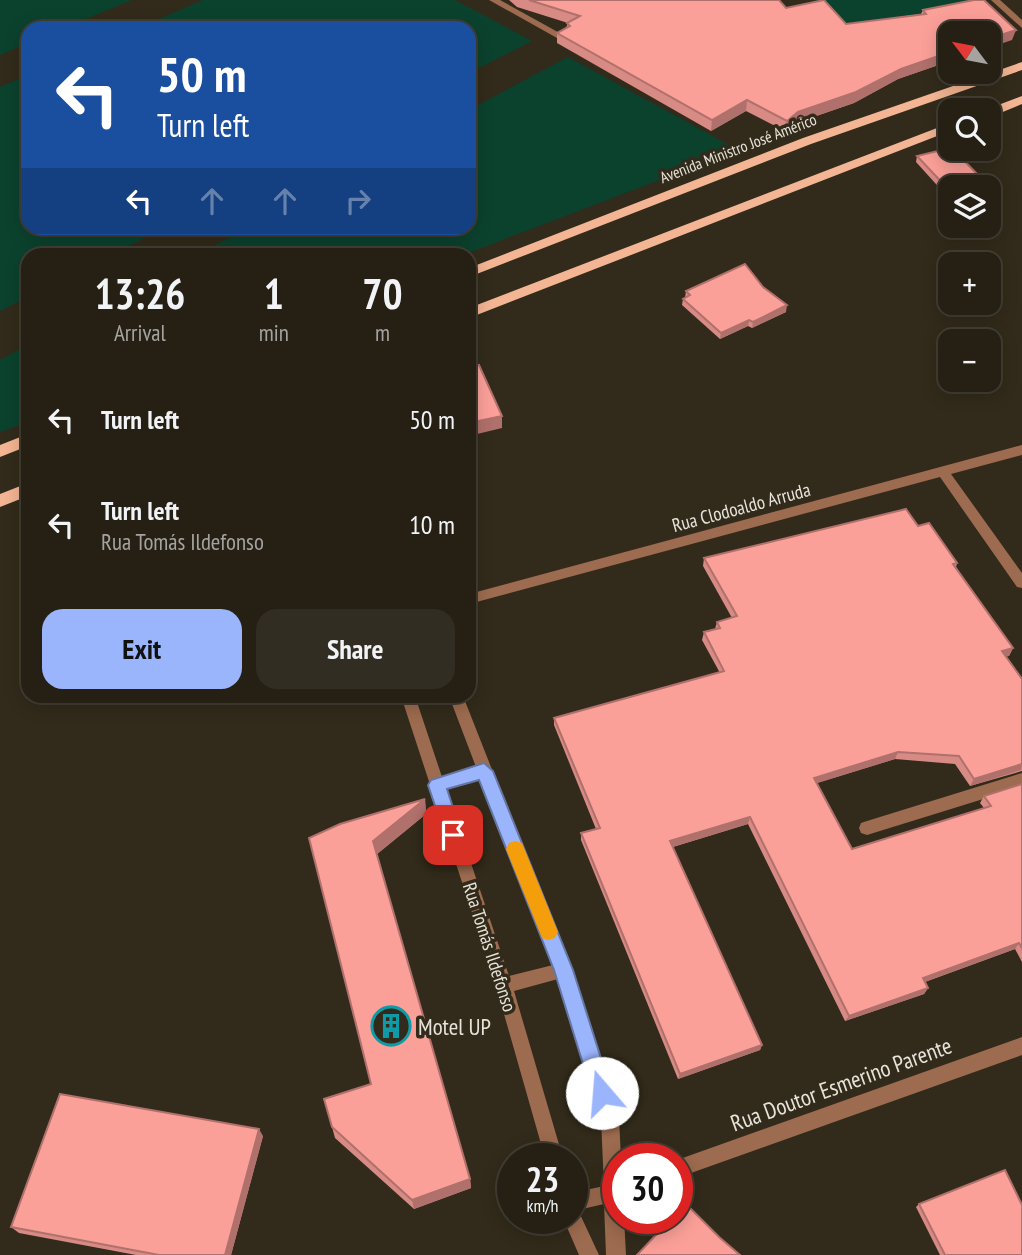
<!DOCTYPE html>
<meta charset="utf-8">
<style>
:root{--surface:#262014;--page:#322d22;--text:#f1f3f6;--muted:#a4a3a0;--line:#423e34;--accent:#9bb5fd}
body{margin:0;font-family:"PT Sans Narrow",sans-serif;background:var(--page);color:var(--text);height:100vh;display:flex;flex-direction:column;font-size:26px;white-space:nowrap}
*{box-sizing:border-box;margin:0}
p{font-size:23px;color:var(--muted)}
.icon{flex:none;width:38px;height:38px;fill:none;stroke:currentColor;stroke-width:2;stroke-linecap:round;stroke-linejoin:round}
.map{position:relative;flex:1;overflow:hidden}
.sheet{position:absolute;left:21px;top:248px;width:455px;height:455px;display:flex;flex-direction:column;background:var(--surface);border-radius:21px;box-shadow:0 4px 18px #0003,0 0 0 2px var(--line)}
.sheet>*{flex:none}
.banner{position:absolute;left:21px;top:21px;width:455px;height:214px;border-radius:21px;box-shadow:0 4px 18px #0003,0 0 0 2px var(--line);background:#1a4fa0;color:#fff;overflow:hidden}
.needle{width:46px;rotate:302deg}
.tools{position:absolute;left:938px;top:21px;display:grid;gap:14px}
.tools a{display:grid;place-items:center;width:63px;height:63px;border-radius:14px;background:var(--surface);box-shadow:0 4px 18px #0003,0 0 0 2px var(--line);font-size:35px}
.speed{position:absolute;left:497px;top:1143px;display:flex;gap:14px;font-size:35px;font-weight:700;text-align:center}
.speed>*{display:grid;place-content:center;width:91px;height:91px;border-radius:50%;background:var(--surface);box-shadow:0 4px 18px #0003,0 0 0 2px var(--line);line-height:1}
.speed small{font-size:18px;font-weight:400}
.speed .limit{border:10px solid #d22;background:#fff;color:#111}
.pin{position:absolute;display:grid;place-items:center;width:60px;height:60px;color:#fff;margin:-30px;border-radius:14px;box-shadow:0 4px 10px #0006}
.me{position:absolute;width:77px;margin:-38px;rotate:342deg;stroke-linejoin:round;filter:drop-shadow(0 0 5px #0008)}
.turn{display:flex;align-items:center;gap:24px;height:147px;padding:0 21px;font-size:32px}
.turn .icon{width:91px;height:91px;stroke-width:2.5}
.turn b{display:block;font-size:49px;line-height:60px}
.lanes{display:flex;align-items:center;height:66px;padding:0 21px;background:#0003;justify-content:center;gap:35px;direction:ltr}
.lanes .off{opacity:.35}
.eta{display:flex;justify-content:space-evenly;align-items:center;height:119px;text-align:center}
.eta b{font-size:42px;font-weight:700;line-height:49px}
.button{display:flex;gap:14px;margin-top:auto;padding:14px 21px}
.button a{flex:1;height:80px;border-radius:21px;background:var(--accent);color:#111;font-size:28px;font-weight:700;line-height:80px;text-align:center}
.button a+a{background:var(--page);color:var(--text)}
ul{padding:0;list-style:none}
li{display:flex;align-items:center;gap:21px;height:105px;padding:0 21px}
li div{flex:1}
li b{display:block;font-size:26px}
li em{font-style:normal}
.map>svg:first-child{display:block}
</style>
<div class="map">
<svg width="1022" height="1255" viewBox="0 0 1022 1255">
<rect width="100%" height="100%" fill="#322b1b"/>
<g fill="#0b422e">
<path d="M 0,0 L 132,0 L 64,28 L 28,28 L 28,43 L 0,55 Z"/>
<path d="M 203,0 L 455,0 L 532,41 L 469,73 L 469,28 L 138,28 Z"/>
<path d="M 815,0 L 970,0 L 978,7 L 846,33 Z"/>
<path d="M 568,57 L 738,150 L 463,255 L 196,255 L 249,228 L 469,228 L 469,110 Z"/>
<path d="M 28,75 L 28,228 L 165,228 L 110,255 L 28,256 L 28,297 L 0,311 L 0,87 Z"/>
<path d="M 28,345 L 28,422 L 0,432 L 0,360 Z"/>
</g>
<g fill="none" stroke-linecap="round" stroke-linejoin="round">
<g fill="#9d6b4f" fill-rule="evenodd">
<path d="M 489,0 L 500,0 L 565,36 L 557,38 Z"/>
<path d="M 991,0 L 1000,0 L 1022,20 L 1022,28 Z"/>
<path d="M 1022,445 L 1022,455 L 951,474 L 1022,573 L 1022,588 L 1017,587 L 940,477 L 469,604 L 469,594 Z"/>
<path d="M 401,696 L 415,696 L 442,777 L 476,767 L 449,696 L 463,696 L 571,970 L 619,1119 L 621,1158 L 618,1158 L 618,1218 L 624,1218 L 626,1255 L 606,1255 L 604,1204 L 578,1210 L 599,1255 L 579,1255 L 563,1218 L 572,1218 L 572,1193 L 604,1186 L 601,1119 L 558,979 L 514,991 L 563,1158 L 545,1158 L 496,986 ZM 481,779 L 553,965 L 509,976 L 446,789 Z"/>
<path d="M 1022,773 L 1022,787 L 867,835 L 861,833 L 859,828 L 861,823 L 867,821 Z"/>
<path d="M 1022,1037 L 1022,1055 L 677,1178 L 677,1160 Z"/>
</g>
<g fill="#f3b593" fill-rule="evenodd">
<path d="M 1022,62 L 1022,70 L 811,144 L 469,277 L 469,268 L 803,138 Z"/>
<path d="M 1022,96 L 1022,104 L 993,116 L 989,117 L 989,110 L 985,110 Z"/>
<path d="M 950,123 L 950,131 L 469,318 L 469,308 Z"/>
<path d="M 28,434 L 28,446 L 0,457 L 0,445 Z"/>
<path d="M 28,483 L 28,496 L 0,507 L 0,494 Z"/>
</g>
</g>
<g fill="#d88a84">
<path d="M 509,0 L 779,0 L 786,8 L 846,24 L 921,14 L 923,10 L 1012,40 L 950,33 L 950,61 L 898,79 L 854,103 L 796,123 L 785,131 L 746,111 L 711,131 L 557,43 L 557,33 L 566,28 L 568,23 L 517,7 Z"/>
<path d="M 917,156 L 982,179 L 980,186 L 973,187 L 950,187 L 950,193 L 945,194 L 916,162 Z"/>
<path d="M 763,287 L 786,312 L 752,328 L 748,326 L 720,339 L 682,305 L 683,299 L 685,298 L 686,291 Z"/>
<path d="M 918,526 L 957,563 L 956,567 L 1013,648 L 1009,656 L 1006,656 L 1022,679 L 1022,771 L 970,786 L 955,764 L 895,759 L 817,783 L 852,849 L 984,808 L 980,803 L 984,796 L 1022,784 L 1022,962 L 1015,949 L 925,982 L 928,988 L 924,994 L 845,1021 L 748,824 L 673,847 L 762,1045 L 760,1050 L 678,1079 L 581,840 L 581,833 L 596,829 L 554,725 L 554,718 L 720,673 L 702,640 L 704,632 L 715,629 L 717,622 L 732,618 L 703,566 L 704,558 Z"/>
<path d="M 425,799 L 426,814 L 377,854 L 470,1179 L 471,1188 L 414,1209 L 335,1138 L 332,1127 L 371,1084 L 309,838 Z"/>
<path d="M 263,1136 L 231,1255 L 136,1255 L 19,1233 L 11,1227 Z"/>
<path d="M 919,1204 L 1022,1255 L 940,1255 L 916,1207 Z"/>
</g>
<g fill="#b0706b">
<path d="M 1016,30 L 1012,40 L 989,48 L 989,39 Z"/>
<path d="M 950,52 L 950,61 L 898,79 L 854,103 L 796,123 L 785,131 L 787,121 L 798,112 L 901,69 Z"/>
<path d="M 747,100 L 746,111 L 711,131 L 712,120 Z"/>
<path d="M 982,179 L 980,186 L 973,187 L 950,187 L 950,193 L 945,194 L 947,188 Z"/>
<path d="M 787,305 L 786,312 L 752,328 L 753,322 Z"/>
<path d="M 749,320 L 748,326 L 720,339 L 721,333 Z"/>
<path d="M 502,416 L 502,428 L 469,436 L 469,423 Z"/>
<path d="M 1013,648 L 1009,656 L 999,659 L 1002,651 Z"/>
<path d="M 898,752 L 895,759 L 811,785 L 814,778 Z"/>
<path d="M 1022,764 L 1021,770 L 970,786 L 974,779 Z"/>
<path d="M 425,799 L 426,814 L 376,855 L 373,841 Z"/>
<path d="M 750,817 L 748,824 L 669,848 L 670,841 Z"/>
<path d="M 1019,943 L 1015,949 L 919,984 L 923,978 Z"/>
<path d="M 928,988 L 924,994 L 845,1021 L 849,1016 Z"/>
<path d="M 762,1045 L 760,1050 L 678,1079 L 680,1074 Z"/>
<path d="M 259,1129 L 263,1136 L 231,1255 L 225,1255 Z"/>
<path d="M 470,1179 L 471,1188 L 414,1209 L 412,1200 Z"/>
</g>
<g fill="#fba099" stroke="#b0706b" stroke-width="2">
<path d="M 529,0 L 779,0 L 786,8 L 824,0 L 846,24 L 926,14 L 923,10 L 974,0 L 984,0 L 1016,30 L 989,39 L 989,33 L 950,33 L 950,52 L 901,69 L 856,92 L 798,112 L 787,121 L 747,100 L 712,120 L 557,33 L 570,26 L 567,23 L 580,16 Z"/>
<path d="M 950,148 L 953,149 L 982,179 L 947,188 L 917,156 Z"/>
<path d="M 745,264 L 763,287 L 787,305 L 753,322 L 749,320 L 721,333 L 683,299 L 690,295 L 686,291 Z"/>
<path d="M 479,365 L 502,416 L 469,423 L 469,367 Z"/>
<path d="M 906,509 L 918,526 L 929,523 L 957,563 L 953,564 L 1013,648 L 1002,651 L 1022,679 L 1022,764 L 974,779 L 959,756 L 898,752 L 814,778 L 852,849 L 991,806 L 984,796 L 1022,784 L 1022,948 L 1019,943 L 923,978 L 928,988 L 849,1016 L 750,817 L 670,841 L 762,1045 L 680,1074 L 581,833 L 600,828 L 554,718 L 724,671 L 704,632 L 720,628 L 717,622 L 737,616 L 704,558 Z"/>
<path d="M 425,799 L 373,841 L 470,1179 L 412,1200 L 332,1127 L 324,1099 L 371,1084 L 309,838 L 340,824 Z"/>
<path d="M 60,1094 L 259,1129 L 225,1255 L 159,1255 L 11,1227 Z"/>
<path d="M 1005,1170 L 1022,1205 L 1022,1255 L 945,1255 L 919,1204 Z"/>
<path d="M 685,1203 L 719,1237 L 740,1255 L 637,1255 L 672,1218 L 677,1218 L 677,1212 Z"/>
</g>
<path fill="#9bb5fd" stroke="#6576a4" stroke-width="2" d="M 484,763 L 493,771 L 573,970 L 612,1093 L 609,1100 L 602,1103 L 595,1100 L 592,1093 L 554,970 L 479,780 L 447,789 L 462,835 L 460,840 L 453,843 L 447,840 L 445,835 L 428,785 L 431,780 Z"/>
<path fill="#f59e0b" d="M 515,841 L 522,843 L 558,932 L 555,938 L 548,940 L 542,938 L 506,849 L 509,843 Z"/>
<defs>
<g id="building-ring" transform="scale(2.0125)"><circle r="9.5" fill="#322b1b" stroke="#0f9aa8" stroke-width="1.5"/><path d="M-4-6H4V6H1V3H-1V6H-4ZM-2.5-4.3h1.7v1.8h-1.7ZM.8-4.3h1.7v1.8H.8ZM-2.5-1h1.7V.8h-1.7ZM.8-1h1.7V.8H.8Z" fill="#0f9aa8"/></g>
</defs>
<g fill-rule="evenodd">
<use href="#building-ring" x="391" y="1026"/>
</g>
<g text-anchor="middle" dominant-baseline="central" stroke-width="7" stroke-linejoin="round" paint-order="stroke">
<g font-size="16" fill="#e7e3d8" stroke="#322b1b">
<text transform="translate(738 148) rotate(-21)">Avenida Ministro José Américo</text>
</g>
<g font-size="19" fill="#e7e3d8" stroke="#322b1b">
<text transform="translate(741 507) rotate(-15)">Rua Clodoaldo Arruda</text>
<text transform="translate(490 947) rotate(72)">Rua Tomás Ildefonso</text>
</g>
<g font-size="23" fill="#e7e3d8" stroke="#322b1b" text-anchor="start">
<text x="418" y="1026">Motel UP</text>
</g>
<g font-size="23" fill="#e7e3d8" stroke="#322b1b">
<text transform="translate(841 1084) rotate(-20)">Rua Doutor Esmerino Parente</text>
</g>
</g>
</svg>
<div class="tools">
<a><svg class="needle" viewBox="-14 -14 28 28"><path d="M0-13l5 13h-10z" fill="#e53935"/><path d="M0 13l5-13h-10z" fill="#a4a3a0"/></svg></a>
<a><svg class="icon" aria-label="search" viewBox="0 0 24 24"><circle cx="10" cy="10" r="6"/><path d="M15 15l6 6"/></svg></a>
<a><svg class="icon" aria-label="layers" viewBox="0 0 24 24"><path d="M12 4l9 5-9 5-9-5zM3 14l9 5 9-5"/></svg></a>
<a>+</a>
<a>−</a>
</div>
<div class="speed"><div>23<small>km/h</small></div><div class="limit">30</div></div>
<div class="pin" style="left:453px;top:835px;background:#d93025"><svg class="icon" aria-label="arrive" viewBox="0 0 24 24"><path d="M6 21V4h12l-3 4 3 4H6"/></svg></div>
<svg class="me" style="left:602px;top:1093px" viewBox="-20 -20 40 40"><circle r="19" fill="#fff"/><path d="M0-13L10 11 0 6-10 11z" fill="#9bb5fd"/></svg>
<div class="banner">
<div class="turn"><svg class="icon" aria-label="left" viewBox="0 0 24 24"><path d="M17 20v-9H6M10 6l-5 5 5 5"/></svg><div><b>50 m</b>Turn left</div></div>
<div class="lanes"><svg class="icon" aria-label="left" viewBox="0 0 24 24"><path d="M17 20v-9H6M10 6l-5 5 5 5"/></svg><svg class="icon off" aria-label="ahead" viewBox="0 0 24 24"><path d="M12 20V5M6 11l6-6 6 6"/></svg><svg class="icon off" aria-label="ahead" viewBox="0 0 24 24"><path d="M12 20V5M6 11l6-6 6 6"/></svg><svg class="icon off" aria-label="right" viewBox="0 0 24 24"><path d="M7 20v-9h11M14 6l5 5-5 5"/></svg></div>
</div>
<section class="sheet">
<div class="eta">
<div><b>13:26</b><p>Arrival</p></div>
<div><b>1</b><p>min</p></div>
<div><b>70</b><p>m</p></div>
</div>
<ul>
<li><svg class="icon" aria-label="left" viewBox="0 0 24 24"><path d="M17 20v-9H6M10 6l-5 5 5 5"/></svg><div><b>Turn left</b></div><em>50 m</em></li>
<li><svg class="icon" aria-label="left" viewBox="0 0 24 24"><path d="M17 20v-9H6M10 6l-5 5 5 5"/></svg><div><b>Turn left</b><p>Rua Tomás Ildefonso</p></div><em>10 m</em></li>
</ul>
<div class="button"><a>Exit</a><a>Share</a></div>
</section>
</div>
